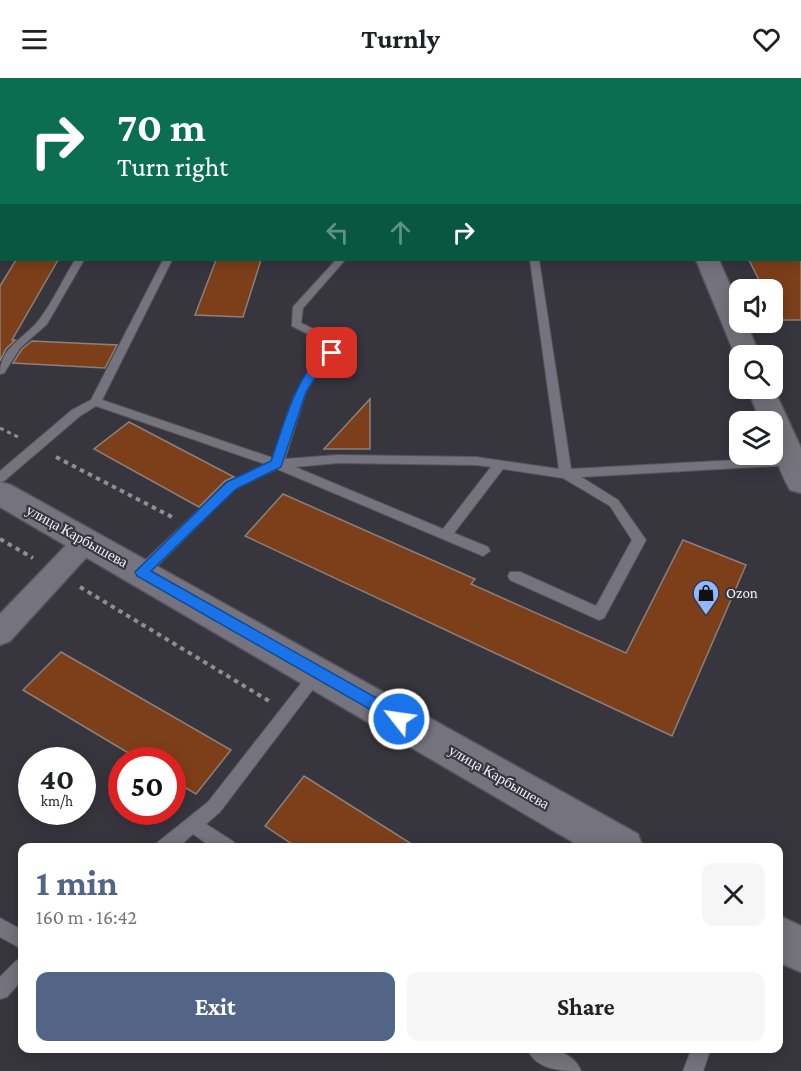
<!DOCTYPE html>
<meta charset="utf-8">
<style>
:root{--surface:#fff;--page:#f6f6f6;--text:#202124;--muted:#757577;--accent:#536586}
body{margin:0;font-family:"Crimson Pro",serif;background:var(--page);color:var(--text);height:100vh;display:flex;flex-direction:column;font-size:22px;white-space:nowrap}
*{box-sizing:border-box;margin:0}
p{font-size:20px;color:var(--muted)}
.icon{flex:none;width:33px;height:33px;fill:none;stroke:currentColor;stroke-width:2;stroke-linecap:round;stroke-linejoin:round}
.map{position:relative;flex:1;overflow:hidden}
.panel{position:absolute;left:18px;top:765px;width:765px;height:210px;display:flex;flex-direction:column;background:var(--surface);border-radius:12px;box-shadow:0 3px 15px #0003}
.panel>*{flex:none}
.guide{position:absolute;left:0px;top:0px;width:801px;height:183px;box-shadow:0 3px 15px #0003;background:#0b6e4f;color:#fff;overflow:hidden}
.tools{position:absolute;left:729px;top:201px;display:grid;gap:12px}
.tools a{display:grid;place-items:center;width:54px;height:54px;border-radius:12px;background:var(--surface);box-shadow:0 3px 15px #0003;font-size:30px}
.speed{position:absolute;left:18px;top:669px;display:flex;gap:12px;font-size:30px;font-weight:700;text-align:center}
.speed>*{display:grid;place-content:center;width:78px;height:78px;border-radius:50%;background:var(--surface);box-shadow:0 3px 15px #0003;line-height:1}
.speed small{font-size:15px;font-weight:400}
.speed .limit{border:9px solid #d22;background:#fff;color:#111}
.pin{position:absolute;display:grid;place-items:center;width:51px;height:51px;color:#fff;margin:-26px;border-radius:12px;box-shadow:0 3px 9px #0006}
.me{position:absolute;width:66px;margin:-33px;rotate:300deg;stroke-linejoin:round;filter:drop-shadow(0 0 4px #0008)}
.turn{display:flex;align-items:center;gap:21px;height:126px;padding:0 18px;font-size:27px}
.turn .icon{width:78px;height:78px;stroke-width:2.5}
.turn b{display:block;font-size:42px;line-height:51px}
.lanes{display:flex;align-items:center;height:57px;padding:0 18px;background:#0003;justify-content:center;gap:30px;direction:ltr}
.lanes .off{opacity:.35}
.round{display:grid;place-items:center;flex:none;width:63px;height:63px;border-radius:12px;background:var(--page)}
.head{display:flex;align-items:center;justify-content:space-between;height:102px;padding:0 18px}
h1{font-size:36px;font-weight:700;line-height:45px;color:var(--accent)}
.cta{display:flex;gap:12px;margin-top:auto;padding:12px 18px}
.cta a{flex:1;height:69px;border-radius:12px;background:var(--accent);color:#fff;font-size:24px;font-weight:700;line-height:69px;text-align:center}
.cta a+a{background:var(--page);color:var(--text)}
header{display:flex;justify-content:space-between;align-items:center;height:78px;padding:0 18px;background:var(--surface);font-size:27px;font-weight:700}
.map>svg:first-child{display:block}
</style>
<header><svg class="icon" aria-label="menu" viewBox="0 0 24 24"><path d="M4 6h16M4 12h16M4 18h16"/></svg>Turnly<svg class="icon" aria-label="heart" viewBox="0 0 24 24"><path d="M12 20l-8-8c-3-5 5-10 8-4 3-6 11-1 8 4z"/></svg></header>
<div class="map">
<svg width="801" height="993" viewBox="0 0 801 993">
<rect width="100%" height="100%" fill="#37363f"/>
<g fill="#7d3f1a" stroke="#8b807a" stroke-width="1.5">
<path d="M 16,182 L 58,182 L 12,262 L 15,262 L 6,271 L 0,283 L 0,208 Z"/>
<path d="M 216,182 L 261,182 L 243,239 L 195,237 Z"/>
<path d="M 749,182 L 801,182 L 801,242 L 779,242 L 772,229 L 772,212 L 764,212 Z"/>
<path d="M 32,263 L 117,267 L 105,290 L 13,285 L 22,271 Z"/>
<path d="M 370,321 L 370,371 L 324,371 Z"/>
<path d="M 129,344 L 234,399 L 225,403 L 199,429 L 94,371 Z"/>
<path d="M 283,416 L 475,501 L 471,506 L 626,575 L 683,462 L 746,487 L 672,658 L 245,458 Z"/>
<path d="M 61,574 L 231,672 L 196,716 L 172,702 L 172,682 L 140,682 L 23,612 Z"/>
<path d="M 304,698 L 418,770 L 298,770 L 265,748 Z"/>
</g>
<g fill="none" stroke-linecap="round" stroke-linejoin="round">
<g stroke="#56555c" stroke-width="2">
<g id="service">
<path d="M 296,0 L 311,2 L 297,2 Z"/>
<rect x="481" y="0" width="8" height="2"/>
<rect x="0" y="42" width="2" height="4"/>
<path d="M 800,96 L 801,96 L 801,102 L 800,101 Z"/>
<path d="M 2,154 L 2,161 L 0,162 L 0,155 Z"/>
<path d="M 75,182 L 84,182 L 47,246 L 20,270 L 4,295 L 0,296 C 0,269 24,261 39,242 C 53,224 63,201 75,182 Z"/>
<path d="M 163,182 L 172,182 L 102,322 L 273,380 C 288,335 291,309 326,274 L 320,262 L 292,248 L 293,229 L 336,182 L 345,182 L 303,230 L 301,245 L 328,258 L 337,275 L 317,296 L 306,314 L 285,381 L 338,377 L 476,379 L 559,391 L 530,182 L 539,182 L 571,391 L 792,379 L 798,383 L 792,387 L 581,399 L 618,422 L 646,462 L 604,540 L 599,542 L 510,502 L 508,498 L 510,494 L 520,494 L 596,528 L 632,462 L 610,428 L 563,400 L 503,391 L 454,455 L 488,469 L 490,473 L 483,478 L 277,391 L 235,411 L 147,498 L 137,498 L 135,494 L 137,490 L 227,405 L 265,386 L 96,328 L 80,338 L 4,403 L 0,404 L 0,393 L 72,332 L 91,322 ZM 338,385 L 476,387 L 491,389 L 443,451 L 295,389 Z"/>
<path d="M 318,588 L 323,590 L 325,594 L 323,598 L 220,734 L 206,746 L 234,764 L 236,770 L 213,770 L 193,756 L 178,770 L 156,770 L 158,764 L 208,724 L 313,590 Z"/>
<path d="M 0,840 L 22,852 L 22,871 L 0,859 Z"/>
<path d="M 22,880 L 22,902 L 7,919 L 0,921 L 0,899 L 16,883 Z"/>
<path d="M 527,970 C 547,970 572,971 581,993 C 561,993 535,992 527,970 Z"/>
<path d="M 692,970 L 711,970 L 703,993 L 683,993 Z"/>
</g>
</g>
<g stroke="#56555c" stroke-width="3">
<path id="minor" d="M 86,453 L 95,456 L 99,463 L 95,470 L 10,563 L 0,567 L 0,536 L 77,456 Z"/>
</g>
<g stroke="#56555c" stroke-width="3">
<g id="secondary">
<path d="M 617,0 L 635,0 L 636,2 L 618,2 Z"/>
<path d="M 696,182 L 719,182 L 740,230 L 740,244 L 746,244 L 760,278 L 740,278 L 740,284 L 738,284 Z"/>
<path d="M 772,307 L 801,370 L 801,415 L 790,412 C 777,388 772,370 772,344 L 761,344 L 747,310 L 772,310 Z"/>
<path d="M 0,404 L 11,407 L 638,756 L 643,770 L 583,770 L 0,429 Z"/>
<path d="M 778,837 L 801,848 L 801,894 L 778,884 Z"/>
</g>
</g>
<path stroke="#8f8e96" stroke-width="3" stroke-dasharray="4 4" stroke-linecap="butt" d="M 0,350 L 18,359"/>
<g stroke="#8f8e96" stroke-width="4" stroke-dasharray="4.5 4.5" stroke-linecap="butt">
<path d="M 56,379 L 172,439"/>
<path d="M 0,461 L 33,480"/>
<path d="M 80,509 L 269,623"/>
</g>
<use href="#service" fill="#75747e" fill-rule="evenodd"/>
<use href="#minor" fill="#75747e" fill-rule="evenodd"/>
<use href="#secondary" fill="#75747e" fill-rule="evenodd"/>
</g>
<path fill="#1a73e8" stroke="#114b97" stroke-width="1.5" d="M 332,271 L 338,275 L 317,297 L 306,314 L 281,389 L 236,411 L 151,493 L 405,636 L 407,641 L 405,646 L 399,648 L 137,498 L 135,494 L 227,404 L 271,383 C 282,353 299,283 332,271 Z"/>
<defs>
<g id="shop-pin" transform="scale(1.35)"><path d="M0 17L-7.5 6A9.5 9.5 0 1 1 7.5 6Z" fill="#91b8fd" stroke="#37363f"/><path d="M-5-2.5h2.3a2.7 3.5 0 0 1 5.4 0H5L5.5 6h-11ZM-1.5-2.5h3a1.5 2.3 0 0 0-3 0Z" fill="#111"/></g>
</defs>
<g fill-rule="evenodd">
<use href="#shop-pin" x="706" y="515"/>
</g>
<g text-anchor="middle" dominant-baseline="central" stroke-width="4.5" stroke-linejoin="round" paint-order="stroke">
<g font-size="15" fill="#f1f0f6" stroke="#37363f">
<text transform="translate(77 458) rotate(29)">улица Карбышева</text>
<text transform="translate(499 699) rotate(30)">улица Карбышева</text>
</g>
<g font-size="15" fill="#f1f0f6" stroke="#37363f" text-anchor="start">
<text x="726" y="515">Ozon</text>
</g>
</g>
</svg>
<div class="tools">
<a><svg class="icon" aria-label="sound" viewBox="0 0 24 24"><path d="M4 9h4l5-4v14l-5-4H4zM17 9q2 3 0 6"/></svg></a>
<a><svg class="icon" aria-label="search" viewBox="0 0 24 24"><circle cx="10" cy="10" r="6"/><path d="M15 15l6 6"/></svg></a>
<a><svg class="icon" aria-label="layers" viewBox="0 0 24 24"><path d="M12 4l9 5-9 5-9-5zM3 14l9 5 9-5"/></svg></a>
</div>
<div class="speed"><div>40<small>km/h</small></div><div class="limit">50</div></div>
<div class="pin" style="left:332px;top:275px;background:#d93025"><svg class="icon" aria-label="arrive" viewBox="0 0 24 24"><path d="M6 21V4h12l-3 4 3 4H6"/></svg></div>
<svg class="me" style="left:399px;top:641px" viewBox="-20 -20 40 40"><circle r="17" fill="#1a73e8" stroke="#fff" stroke-width="3"/><path d="M0-11L8 9 0 5-8 9z" fill="#fff"/></svg>
<div class="guide">
<div class="turn"><svg class="icon" aria-label="right" viewBox="0 0 24 24"><path d="M7 20v-9h11M14 6l5 5-5 5"/></svg><div><b>70 m</b>Turn right</div></div>
<div class="lanes"><svg class="icon off" aria-label="left" viewBox="0 0 24 24"><path d="M17 20v-9H6M10 6l-5 5 5 5"/></svg><svg class="icon off" aria-label="ahead" viewBox="0 0 24 24"><path d="M12 20V5M6 11l6-6 6 6"/></svg><svg class="icon" aria-label="right" viewBox="0 0 24 24"><path d="M7 20v-9h11M14 6l5 5-5 5"/></svg></div>
</div>
<section class="panel">
<div class="head"><div><h1>1 min</h1><p>160 m · 16:42</p></div><a class="round"><svg class="icon" aria-label="close" viewBox="0 0 24 24"><path d="M6 6l12 12M18 6L6 18"/></svg></a></div>
<div class="cta"><a>Exit</a><a>Share</a></div>
</section>
</div>
